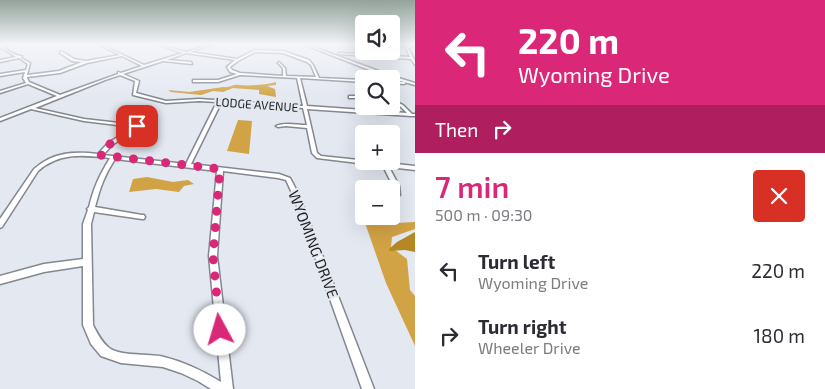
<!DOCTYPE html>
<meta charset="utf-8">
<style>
:root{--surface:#fff;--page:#f7f7f7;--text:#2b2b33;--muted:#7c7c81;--accent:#db2777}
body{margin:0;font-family:"Exo 2",sans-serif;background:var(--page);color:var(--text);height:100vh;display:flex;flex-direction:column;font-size:19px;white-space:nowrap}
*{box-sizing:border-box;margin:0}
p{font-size:16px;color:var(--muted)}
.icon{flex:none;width:28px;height:28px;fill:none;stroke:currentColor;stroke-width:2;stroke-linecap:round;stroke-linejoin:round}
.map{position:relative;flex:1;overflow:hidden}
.sheet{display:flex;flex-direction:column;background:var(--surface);width:410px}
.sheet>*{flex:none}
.top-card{background:#db2777;color:#fff;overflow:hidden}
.fabs{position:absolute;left:355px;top:15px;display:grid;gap:10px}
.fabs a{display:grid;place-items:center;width:45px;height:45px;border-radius:5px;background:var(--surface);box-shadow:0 5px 20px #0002;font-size:25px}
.pin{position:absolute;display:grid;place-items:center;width:42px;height:42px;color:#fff;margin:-21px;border-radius:10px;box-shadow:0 2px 8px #0006}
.me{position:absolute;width:55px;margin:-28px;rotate:354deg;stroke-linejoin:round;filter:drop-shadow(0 0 4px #0008)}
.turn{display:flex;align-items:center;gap:18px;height:105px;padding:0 20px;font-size:22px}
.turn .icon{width:65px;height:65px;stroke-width:2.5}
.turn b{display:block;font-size:35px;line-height:42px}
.then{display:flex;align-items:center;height:48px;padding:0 20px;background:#0003;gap:10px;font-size:19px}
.round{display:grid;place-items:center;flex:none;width:52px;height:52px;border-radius:5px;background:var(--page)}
.headline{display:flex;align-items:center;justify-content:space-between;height:85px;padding:0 20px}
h1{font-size:30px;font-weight:600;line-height:38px;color:var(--accent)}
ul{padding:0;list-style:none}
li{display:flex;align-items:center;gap:15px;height:65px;padding:0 20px}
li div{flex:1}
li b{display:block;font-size:19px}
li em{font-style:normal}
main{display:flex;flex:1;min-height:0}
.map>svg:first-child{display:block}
</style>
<main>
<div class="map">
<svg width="415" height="389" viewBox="0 0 415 389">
<rect width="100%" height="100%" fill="#e4e8f1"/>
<g fill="#d1a345">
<path d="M 276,82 L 276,85 L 267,86 L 275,89 L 276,97 L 259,94 L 259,90 L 233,88 L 223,92 L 213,91 L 201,95 L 171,92 L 168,90 L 189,92 L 223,87 C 230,88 233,84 239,85 C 251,86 264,85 276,82 Z"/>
<path d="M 238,120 L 252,121 L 249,154 L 227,151 Z"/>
<path d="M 147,177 L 173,182 L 188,180 L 194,184 L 184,186 L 179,192 L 156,189 L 129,192 L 133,179 Z"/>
<path d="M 364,220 L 376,224 L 415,222 L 415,229 L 392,237 L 391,247 L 407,259 L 410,290 L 415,296 L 415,346 L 386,283 Z"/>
</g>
<path fill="#b58824" d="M 415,232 L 415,252 L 405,250 L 390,251 L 389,249 L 397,242 Z"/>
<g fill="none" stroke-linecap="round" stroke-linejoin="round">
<g stroke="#83878f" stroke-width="3">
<g id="minor">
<path d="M 98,44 L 100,44 L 144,65 L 183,53 L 156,44 L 186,52 L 213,44 L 190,52 L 237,59 L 255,50 L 283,51 L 309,60 L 313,65 L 319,78 L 364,80 L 364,82 L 300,78 L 307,106 L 407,113 L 401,107 L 391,102 L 391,99 L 403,105 L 412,114 L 415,114 L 415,116 L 411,116 L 307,109 L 317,153 L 321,156 L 415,166 L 415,170 L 389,167 L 399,186 L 400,195 L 397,197 L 394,195 L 393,186 L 383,166 L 317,158 L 312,153 L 307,128 L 286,126 L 278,127 L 276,126 C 285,122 296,125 307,125 L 303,108 L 221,103 L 191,164 L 279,174 L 290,178 L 299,195 L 374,389 L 362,389 L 293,195 L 286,180 L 278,178 L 223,171 L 217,256 L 233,389 L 211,389 L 198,381 L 181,373 L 163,367 L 121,363 L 101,356 L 91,344 L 83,325 L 83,266 L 44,272 L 0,284 L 0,276 L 44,264 L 83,259 L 83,224 L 88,210 L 87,209 L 89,207 C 94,187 99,176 110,158 C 83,155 60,152 38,171 L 2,227 L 0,228 L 0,219 L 34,169 C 53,152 74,151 98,154 L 108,143 L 134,127 L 84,121 L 31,109 L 0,121 L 0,118 L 57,96 L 28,84 L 0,93 L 0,91 L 26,83 L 23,78 L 25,72 L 0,76 L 0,74 L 26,70 L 28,64 L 19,58 L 0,62 L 0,60 L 16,57 L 0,47 L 0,45 C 7,50 14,56 22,56 L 21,58 L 30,63 L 27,75 L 59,71 L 82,62 L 72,61 L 60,53 L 61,51 L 74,59 L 86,61 L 120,55 ZM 255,52 L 283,53 L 307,62 L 311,65 L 316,77 L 286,76 L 285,68 L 279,62 L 278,63 L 283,68 L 283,76 L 240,73 L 232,70 L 230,67 L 238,61 ZM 186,53 L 235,60 L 227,67 L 230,72 L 237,74 L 218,80 L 193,80 L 193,82 L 218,82 L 240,75 L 297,78 L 303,106 L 199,99 L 166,101 L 136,93 L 139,81 L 123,74 L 163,61 L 192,64 L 191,62 L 167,60 ZM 122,56 L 142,66 L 121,73 L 118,72 L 118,74 L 60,95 L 29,82 L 27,78 L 27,77 L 60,73 L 87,63 ZM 120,75 L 135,81 L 133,95 L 166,103 L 199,101 L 217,102 L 186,164 L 103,155 L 112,145 L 155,117 L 155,115 L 153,115 L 137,125 L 84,119 L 35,108 L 105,80 ZM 115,159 L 217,171 L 209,256 L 221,382 C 203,371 184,362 164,357 C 149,353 119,357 108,347 C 101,341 97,333 93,325 L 91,224 L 94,212 L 142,219 L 144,219 L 145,217 L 144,215 L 142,215 L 95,207 C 100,188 104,176 115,159 Z"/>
<path d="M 303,44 L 305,44 L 392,76 L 415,83 L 415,85 L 390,78 Z"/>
<path d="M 392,44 L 409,46 L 415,44 L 415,46 L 408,48 L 415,61 L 415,65 L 411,59 L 338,54 L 339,53 L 410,57 L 406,48 L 407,47 Z"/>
<path d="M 391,81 L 404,82 L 406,83 L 404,84 L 391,83 Z"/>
<rect x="349" y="96" width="15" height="2"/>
</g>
</g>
<g stroke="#83878f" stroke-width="2">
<path id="major" d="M 11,44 L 15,44 L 0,47 L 0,45 Z"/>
</g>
<use href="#minor" fill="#fff" fill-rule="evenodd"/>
<use href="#major" fill="#fff" fill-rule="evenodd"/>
</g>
<linearGradient id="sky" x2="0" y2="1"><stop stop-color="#93a29a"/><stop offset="0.45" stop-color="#f3f5f9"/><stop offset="1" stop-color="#f3f5f9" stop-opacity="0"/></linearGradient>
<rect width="415" height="98" fill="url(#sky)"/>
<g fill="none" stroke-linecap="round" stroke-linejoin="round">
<path stroke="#db2777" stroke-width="9" stroke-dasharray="0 16.2" d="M 137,126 L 110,144 L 100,155 L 220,169 L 213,256 L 220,330"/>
</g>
<g text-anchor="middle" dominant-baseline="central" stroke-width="4.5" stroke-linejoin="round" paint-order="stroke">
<g font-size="12" fill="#1e1f22" stroke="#e4e8f1">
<text transform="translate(257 104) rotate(4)">LODGE AVENUE</text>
</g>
<g font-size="15" fill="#1e1f22" stroke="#e4e8f1">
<text transform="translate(314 244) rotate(69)">WYOMING DRIVE</text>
</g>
</g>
</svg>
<div class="fabs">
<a><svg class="icon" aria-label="sound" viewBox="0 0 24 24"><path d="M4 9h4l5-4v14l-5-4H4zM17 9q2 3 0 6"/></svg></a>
<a><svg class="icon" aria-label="search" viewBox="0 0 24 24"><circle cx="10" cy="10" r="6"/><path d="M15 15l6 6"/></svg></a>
<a>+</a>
<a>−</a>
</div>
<div class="pin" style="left:137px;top:126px;background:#d93025"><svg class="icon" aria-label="arrive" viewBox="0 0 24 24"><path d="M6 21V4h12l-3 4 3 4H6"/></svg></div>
<svg class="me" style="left:220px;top:330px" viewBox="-20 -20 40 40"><circle r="19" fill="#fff"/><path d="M0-13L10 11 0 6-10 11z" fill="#db2777"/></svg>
</div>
<section class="sheet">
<div class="top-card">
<div class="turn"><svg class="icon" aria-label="left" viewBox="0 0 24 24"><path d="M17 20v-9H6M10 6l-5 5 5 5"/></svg><div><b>220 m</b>Wyoming Drive</div></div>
<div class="then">Then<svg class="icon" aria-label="right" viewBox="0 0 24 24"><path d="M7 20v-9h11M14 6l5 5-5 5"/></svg></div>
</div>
<div class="headline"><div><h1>7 min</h1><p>500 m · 09:30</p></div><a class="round" style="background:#d93025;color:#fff"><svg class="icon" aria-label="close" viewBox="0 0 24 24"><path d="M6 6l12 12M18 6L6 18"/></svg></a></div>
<ul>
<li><svg class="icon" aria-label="left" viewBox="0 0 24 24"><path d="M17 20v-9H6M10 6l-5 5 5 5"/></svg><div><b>Turn left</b><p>Wyoming Drive</p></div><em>220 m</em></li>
<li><svg class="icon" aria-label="right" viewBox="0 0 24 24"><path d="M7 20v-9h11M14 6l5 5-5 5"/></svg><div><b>Turn right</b><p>Wheeler Drive</p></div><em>180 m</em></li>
</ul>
</section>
</main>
